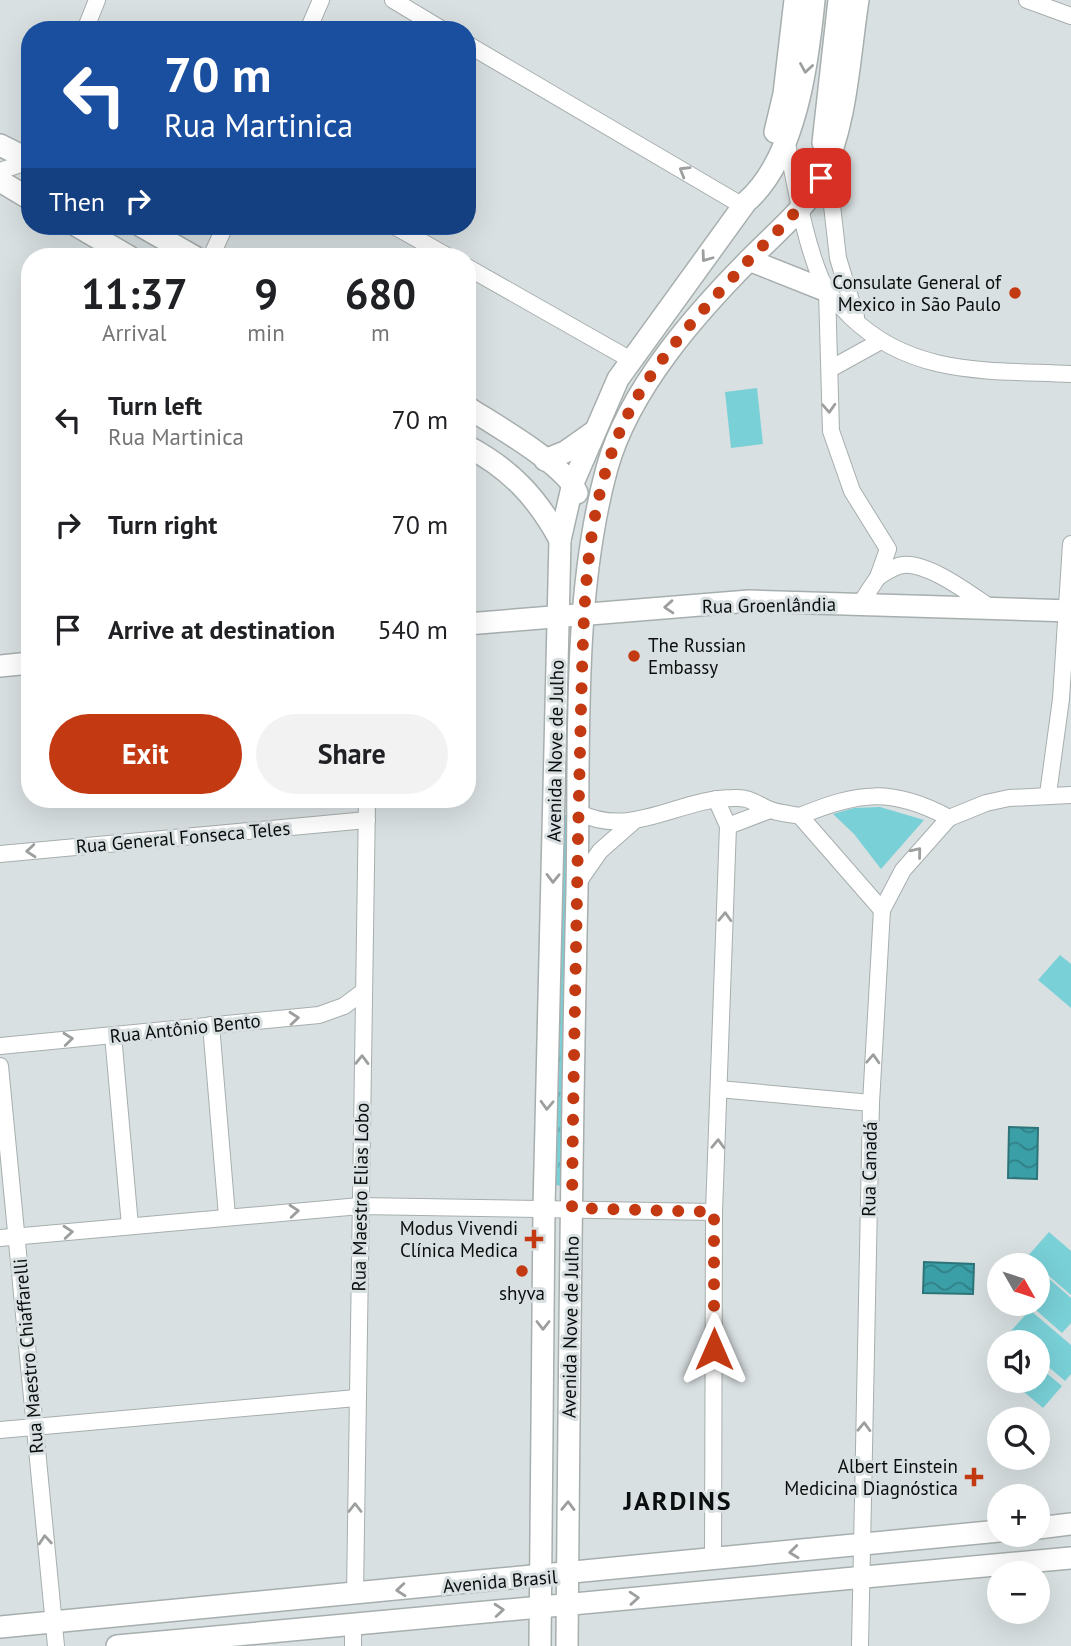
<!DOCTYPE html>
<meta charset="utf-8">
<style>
:root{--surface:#fff;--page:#f2f2f2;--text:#202124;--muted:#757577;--accent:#c33a12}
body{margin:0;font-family:"PT Sans",sans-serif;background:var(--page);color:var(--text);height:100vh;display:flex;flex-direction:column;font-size:26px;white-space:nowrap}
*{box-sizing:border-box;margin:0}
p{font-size:23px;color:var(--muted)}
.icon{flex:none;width:38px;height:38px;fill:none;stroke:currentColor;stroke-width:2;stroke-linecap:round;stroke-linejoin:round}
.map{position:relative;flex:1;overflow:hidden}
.details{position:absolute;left:21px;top:248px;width:455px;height:560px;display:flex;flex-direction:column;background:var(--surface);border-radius:28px;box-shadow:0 7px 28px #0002}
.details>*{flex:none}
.hud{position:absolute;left:21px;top:21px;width:455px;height:214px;border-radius:28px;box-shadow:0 7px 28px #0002;background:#1a4fa0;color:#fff;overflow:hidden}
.needle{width:46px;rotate:129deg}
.fabs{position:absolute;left:987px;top:1253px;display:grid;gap:14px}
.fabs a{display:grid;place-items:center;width:63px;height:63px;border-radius:50%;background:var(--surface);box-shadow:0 7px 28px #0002;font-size:35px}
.pin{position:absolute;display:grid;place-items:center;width:60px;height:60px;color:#fff;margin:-30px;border-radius:14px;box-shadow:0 4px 10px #0006}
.me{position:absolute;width:77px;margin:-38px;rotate:0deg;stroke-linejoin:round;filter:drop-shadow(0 0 5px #0008)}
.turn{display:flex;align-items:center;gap:24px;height:147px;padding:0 28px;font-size:32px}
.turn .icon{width:91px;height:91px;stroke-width:2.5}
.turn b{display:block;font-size:49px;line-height:60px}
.then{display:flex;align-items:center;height:66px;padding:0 28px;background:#0003;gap:14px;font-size:26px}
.eta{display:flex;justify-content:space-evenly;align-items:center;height:119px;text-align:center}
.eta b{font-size:42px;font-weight:800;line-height:49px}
.cta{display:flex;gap:14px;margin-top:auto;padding:14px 28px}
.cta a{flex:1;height:80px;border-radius:42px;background:var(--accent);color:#fff;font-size:28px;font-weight:800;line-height:80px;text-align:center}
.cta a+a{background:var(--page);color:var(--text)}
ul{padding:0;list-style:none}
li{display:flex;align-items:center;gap:21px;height:105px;padding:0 28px}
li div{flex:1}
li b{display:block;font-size:26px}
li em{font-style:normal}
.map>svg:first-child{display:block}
</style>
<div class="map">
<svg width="1071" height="1646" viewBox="0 0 1071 1646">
<defs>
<pattern id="grass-tufts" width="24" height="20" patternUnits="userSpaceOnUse" patternTransform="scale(1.75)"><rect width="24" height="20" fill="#79d0d7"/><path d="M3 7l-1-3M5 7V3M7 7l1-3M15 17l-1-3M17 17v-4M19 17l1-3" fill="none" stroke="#67b1b7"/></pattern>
<pattern id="water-waves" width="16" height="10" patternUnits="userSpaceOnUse" patternTransform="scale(1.75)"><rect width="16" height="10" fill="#3b9fa7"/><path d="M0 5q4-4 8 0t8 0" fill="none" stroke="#308086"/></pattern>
</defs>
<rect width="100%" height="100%" fill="#d9e0e1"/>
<path fill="url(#grass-tufts)" d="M 563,815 L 569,815 L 562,1186 L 555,1185 Z"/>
<g fill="#79d0d7">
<path d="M 757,388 L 763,444 L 731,448 L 725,392 Z"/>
<path d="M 880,807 L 924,820 L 881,869 L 854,834 L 833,814 L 854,808 Z"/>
<path d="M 1060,955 L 1071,964 L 1071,1008 L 1038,980 Z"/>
<path d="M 1049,1232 L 1071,1251 L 1071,1295 L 1027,1257 Z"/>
<path d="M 1038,1269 L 1071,1298 L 1071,1323 L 1062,1333 L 1029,1304 L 1038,1304 Z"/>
<path d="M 1030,1310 L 1071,1345 L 1071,1374 L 1065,1381 L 1038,1358 L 1038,1342 L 1020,1342 L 1009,1333 Z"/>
<path d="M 1038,1366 L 1062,1386 L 1043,1408 L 1011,1381 L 1038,1381 Z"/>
</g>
<g fill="url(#water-waves)" stroke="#2d7479" stroke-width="2">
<path d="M 1009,1127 L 1038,1128 L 1037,1179 L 1008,1178 Z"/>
<path d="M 924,1262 L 974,1264 L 973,1294 L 923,1293 Z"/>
</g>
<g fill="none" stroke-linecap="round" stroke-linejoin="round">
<g stroke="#a7aeae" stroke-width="18">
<g id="minor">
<path d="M 393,0 L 443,30"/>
<path d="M 1027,0 L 1071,16"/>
<path d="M 85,30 L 97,0"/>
<path d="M 308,30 L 321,0"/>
<path d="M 467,44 L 743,206"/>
<path d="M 786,139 C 796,185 803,236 821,279 C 828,294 839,305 851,317 C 913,377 990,370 1071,374"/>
<path d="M 827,162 L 838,258 L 856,317"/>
<path d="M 0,171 L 30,161"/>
<path d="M 394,226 L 449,257"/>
<path d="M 211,257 L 225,226"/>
<path d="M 467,267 L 631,360"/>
<path d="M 827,291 L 831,431 L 852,491 L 888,549 L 878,577 L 860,604"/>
<path d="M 830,369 L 879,342"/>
<path d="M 878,577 C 886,572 894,566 903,565 C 928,562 970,594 991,608"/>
<path d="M 1048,794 L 1061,699 L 1071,544"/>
<path d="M 578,812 C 632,840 678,798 734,798 C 749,797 755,803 768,809 C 777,813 790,814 800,816"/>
<path d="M 800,816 C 858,792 892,787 949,818"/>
<path d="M 800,816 L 882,910"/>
<path d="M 728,826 L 770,810"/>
<path d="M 0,854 L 367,820"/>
<path d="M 577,884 L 600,851 L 633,822"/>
<path d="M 211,1025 L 227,1216"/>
<path d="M 113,1035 L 130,1226"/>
<path d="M 0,1046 L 319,1015 L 344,1006 L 364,991"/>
<path d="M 0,1066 L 56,1646"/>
<path d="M 719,1089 L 871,1103"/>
<path d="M 0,1238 L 360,1206 L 714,1212"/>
<path d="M 0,1430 L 356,1398"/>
<path d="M 713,1560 L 714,1212 L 728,826 L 716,799"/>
<path d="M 355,1594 L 367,800"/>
<path d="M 353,1624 L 353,1646"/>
<path d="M 860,1646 L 871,1103 L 882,910 L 903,870 L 949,818 L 986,803 L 1009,798 L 1071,795"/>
</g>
</g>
<g stroke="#a7aeae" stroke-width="24">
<g id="major">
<path d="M 775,132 L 784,94 L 795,0"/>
<path d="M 823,143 L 839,0"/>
<path d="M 0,145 L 30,160"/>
<path d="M 0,181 L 30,199"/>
<path d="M 77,226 L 130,257"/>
<path d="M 141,226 L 195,257"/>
<path d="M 749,260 L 827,291"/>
<path d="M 467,407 C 495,425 566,465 577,493"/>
<path d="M 467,446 C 510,469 537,497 560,540"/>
<path d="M 545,460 L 565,452 L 592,433"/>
<path d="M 467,624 L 749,601 L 1071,611"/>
<path d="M 0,666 L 30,663"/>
<path d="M 1038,1528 L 1071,1524"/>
<path d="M 0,1627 L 999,1531"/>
<path d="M 117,1646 L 1071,1558"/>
<path d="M 540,1646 L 544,1208 L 560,540 L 573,483 L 618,379 L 746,202 C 796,159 808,62 814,0"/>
<path d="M 567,1646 C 569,1394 571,1143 577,891 C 580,755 571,599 607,468 C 629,389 696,313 753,256 C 777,231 806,209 821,178 C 847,124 849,58 858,0"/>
</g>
</g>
<use href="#minor" stroke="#fff" stroke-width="16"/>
<use href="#major" stroke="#fff" stroke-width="21"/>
</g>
<defs><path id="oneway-chevron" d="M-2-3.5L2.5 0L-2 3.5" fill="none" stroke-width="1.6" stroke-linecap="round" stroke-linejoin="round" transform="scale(1.75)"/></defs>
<g stroke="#9d9f9f">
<use href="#oneway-chevron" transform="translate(806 68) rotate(99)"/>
<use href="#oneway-chevron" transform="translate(684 171) rotate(-149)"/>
<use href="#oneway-chevron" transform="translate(706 257) rotate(126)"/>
<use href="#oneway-chevron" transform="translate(829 408) rotate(87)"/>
<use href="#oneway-chevron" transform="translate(669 607) rotate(176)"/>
<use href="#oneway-chevron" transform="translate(31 851) rotate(175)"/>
<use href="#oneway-chevron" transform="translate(917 852) rotate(-51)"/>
<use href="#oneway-chevron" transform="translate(553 878) rotate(91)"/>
<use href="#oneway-chevron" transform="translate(725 917) rotate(-88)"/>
<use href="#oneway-chevron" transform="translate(294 1018) rotate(-5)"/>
<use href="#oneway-chevron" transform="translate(68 1039) rotate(-6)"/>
<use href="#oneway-chevron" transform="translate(873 1059) rotate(-87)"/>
<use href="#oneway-chevron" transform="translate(362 1060) rotate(-89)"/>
<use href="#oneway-chevron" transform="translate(547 1105) rotate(92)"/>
<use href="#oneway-chevron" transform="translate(718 1144) rotate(-88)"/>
<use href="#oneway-chevron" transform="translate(294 1211) rotate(-5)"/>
<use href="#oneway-chevron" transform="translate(68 1232) rotate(-5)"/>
<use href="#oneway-chevron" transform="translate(543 1325) rotate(90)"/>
<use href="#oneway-chevron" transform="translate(864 1427) rotate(-88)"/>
<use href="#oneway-chevron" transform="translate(568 1506) rotate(-89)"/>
<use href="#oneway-chevron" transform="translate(355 1508) rotate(-90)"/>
<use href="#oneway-chevron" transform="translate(45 1540) rotate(-95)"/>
<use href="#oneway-chevron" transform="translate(794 1552) rotate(174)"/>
<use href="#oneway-chevron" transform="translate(401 1590) rotate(175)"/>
<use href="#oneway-chevron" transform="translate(634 1598) rotate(-4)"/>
<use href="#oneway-chevron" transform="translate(499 1610) rotate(-5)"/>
</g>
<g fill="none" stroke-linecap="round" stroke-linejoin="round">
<path stroke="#c33a12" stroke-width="12" stroke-dasharray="0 21.6" d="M 714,1349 L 714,1212 L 572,1208 C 573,1084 576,960 578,836 C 579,793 580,751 581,708 C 584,610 583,504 628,414 C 656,358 705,308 748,261 C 773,234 801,211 821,178"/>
</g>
<g fill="#c33a12" stroke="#d9e0e1" stroke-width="2.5">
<circle cx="1015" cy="293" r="7"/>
<circle cx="634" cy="656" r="7"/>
<path d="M530.5 1228.5h7v7h7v7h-7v7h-7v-7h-7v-7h7z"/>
<circle cx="522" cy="1271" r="7"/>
<path d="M970.5 1466.5h7v7h7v7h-7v7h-7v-7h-7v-7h7z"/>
</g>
<g text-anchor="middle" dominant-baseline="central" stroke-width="6" stroke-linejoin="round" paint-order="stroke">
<g font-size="19" fill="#0b0e0e" stroke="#d9e0e1" text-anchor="end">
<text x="1001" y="282">Consulate General of<tspan x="1001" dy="22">Mexico in São Paulo</tspan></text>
<text x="648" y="645" text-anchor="start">The Russian<tspan x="648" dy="22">Embassy</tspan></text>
<text x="518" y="1228">Modus Vivendi<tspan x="518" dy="22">Clínica Medica</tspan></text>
<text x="522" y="1293" text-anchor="middle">shyva</text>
<text x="958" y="1466">Albert Einstein<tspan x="958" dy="22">Medicina Diagnóstica</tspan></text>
</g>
<g font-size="19" fill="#0b0e0e" stroke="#d9e0e1">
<text transform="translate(769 605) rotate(-1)">Rua Groenlândia</text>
<text transform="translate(555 751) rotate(-89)">Avenida Nove de Julho</text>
<text transform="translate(183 837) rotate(-5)">Rua General Fonseca Teles</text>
<text transform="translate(185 1028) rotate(-6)">Rua Antônio Bento</text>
<text transform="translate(869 1169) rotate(-89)">Rua Canadá</text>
<text transform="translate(360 1197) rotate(-89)">Rua Maestro Elias Lobo</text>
<text transform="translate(570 1327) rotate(-89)">Avenida Nove de Julho</text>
<text transform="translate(28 1356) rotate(-95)">Rua Maestro Chiaffarelli</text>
<text transform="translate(500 1581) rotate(-5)">Avenida Brasil</text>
</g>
<g font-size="26" font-weight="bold" letter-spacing="2" fill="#0b0e0e" stroke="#d9e0e1">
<text x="678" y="1500">JARDINS</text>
</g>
</g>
</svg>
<div class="fabs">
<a><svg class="needle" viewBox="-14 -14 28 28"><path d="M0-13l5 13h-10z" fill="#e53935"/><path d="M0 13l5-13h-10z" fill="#757577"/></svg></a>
<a><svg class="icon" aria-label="sound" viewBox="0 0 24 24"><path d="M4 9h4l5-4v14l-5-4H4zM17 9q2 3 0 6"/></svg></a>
<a><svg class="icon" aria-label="search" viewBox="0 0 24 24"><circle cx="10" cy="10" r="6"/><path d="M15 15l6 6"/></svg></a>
<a>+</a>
<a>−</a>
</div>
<div class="pin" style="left:821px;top:178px;background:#d93025"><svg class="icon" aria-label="arrive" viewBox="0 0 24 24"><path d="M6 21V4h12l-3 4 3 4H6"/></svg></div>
<svg class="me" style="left:714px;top:1349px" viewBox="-20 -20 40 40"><path d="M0-17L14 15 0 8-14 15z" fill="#c33a12" stroke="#fff" stroke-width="4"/></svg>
<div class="hud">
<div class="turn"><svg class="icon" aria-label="left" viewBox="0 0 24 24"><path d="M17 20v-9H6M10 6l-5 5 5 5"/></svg><div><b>70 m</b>Rua Martinica</div></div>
<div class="then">Then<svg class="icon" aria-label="right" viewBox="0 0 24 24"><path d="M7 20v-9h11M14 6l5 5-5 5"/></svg></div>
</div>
<section class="details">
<div class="eta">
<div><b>11:37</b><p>Arrival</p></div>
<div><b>9</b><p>min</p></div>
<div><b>680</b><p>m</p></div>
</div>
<ul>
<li><svg class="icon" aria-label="left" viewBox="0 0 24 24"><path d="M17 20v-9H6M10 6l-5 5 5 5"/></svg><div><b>Turn left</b><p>Rua Martinica</p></div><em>70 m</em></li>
<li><svg class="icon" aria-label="right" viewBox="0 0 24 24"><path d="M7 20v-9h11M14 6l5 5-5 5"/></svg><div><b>Turn right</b></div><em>70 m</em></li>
<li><svg class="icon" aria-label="arrive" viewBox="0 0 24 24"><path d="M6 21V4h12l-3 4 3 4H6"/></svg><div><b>Arrive at destination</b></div><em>540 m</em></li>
</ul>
<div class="cta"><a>Exit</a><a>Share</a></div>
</section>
</div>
